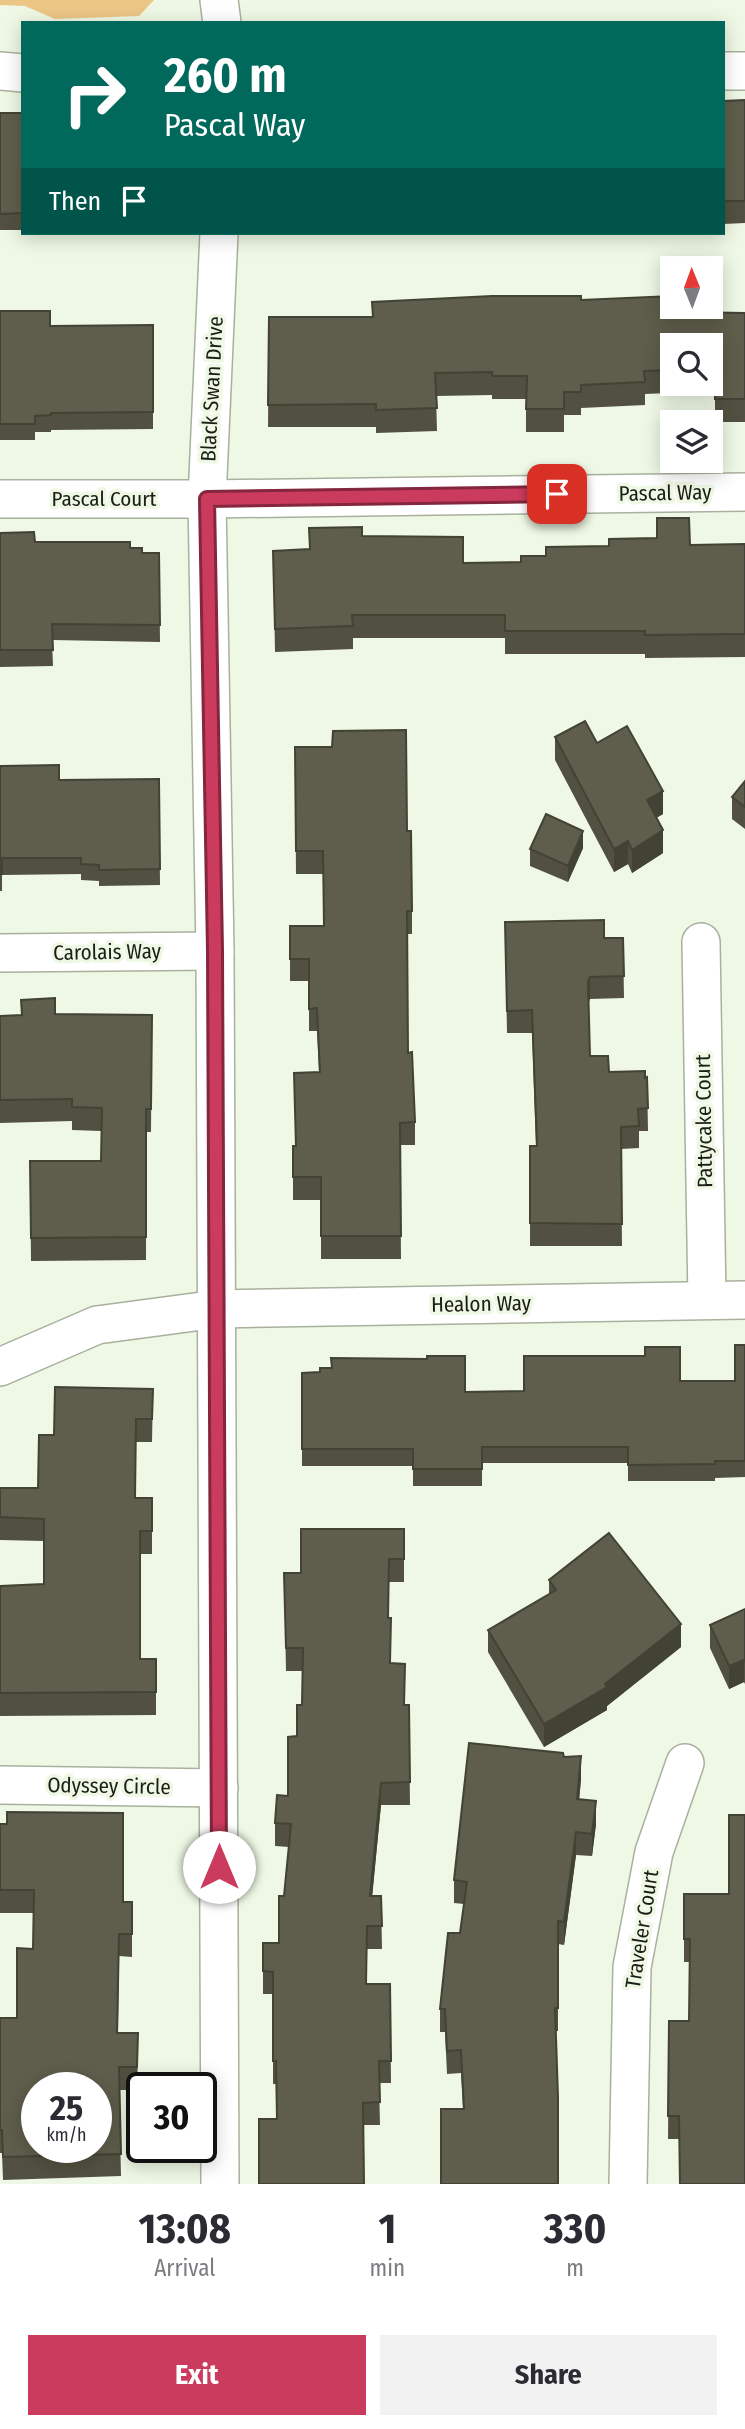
<!DOCTYPE html>
<style>
:root{--surface:#fff;--page:#f2f2f3;--text:#2b2b33;--muted:#7c7c81;--accent:#cb3b5e}
body{margin:0;font-family:"Fira Sans Condensed",sans-serif;background:var(--page);color:var(--text);height:100vh;display:flex;flex-direction:column;font-size:26px;white-space:nowrap}
*{box-sizing:border-box;margin:0}
p{font-size:23px;color:var(--muted)}
.icon{flex:none;width:38px;height:38px;fill:none;stroke:currentColor;stroke-width:2;stroke-linecap:round;stroke-linejoin:round}
.map{position:relative;height:2184px;overflow:hidden}
.panel{display:flex;flex-direction:column;background:var(--surface);flex:1}
.panel>*{flex:none}
.top-card{position:absolute;left:21px;top:21px;width:704px;height:214px;border-radius:0px;box-shadow:0 4px 18px #0003;background:#00695c;color:#fff;overflow:hidden}
.needle{width:46px;rotate:359deg}
.controls{position:absolute;left:660px;top:256px;display:grid;gap:14px}
.controls a{display:grid;place-items:center;width:63px;height:63px;border-radius:0px;background:var(--surface);box-shadow:0 4px 18px #0003;font-size:35px}
.speed{position:absolute;left:21px;top:2072px;display:flex;gap:14px;font-size:35px;font-weight:700;text-align:center}
.speed>*{display:grid;place-content:center;width:91px;height:91px;border-radius:50%;background:var(--surface);box-shadow:0 4px 18px #0003;line-height:1}
.speed small{font-size:18px;font-weight:400}
.speed .limit{border:4px solid #111;border-radius:10px;background:#fff;color:#111}
.pin{position:absolute;display:grid;place-items:center;width:60px;height:60px;color:#fff;margin:-30px;border-radius:14px;box-shadow:0 4px 10px #0006}
.me{position:absolute;width:77px;margin:-38px;rotate:0deg;stroke-linejoin:round;filter:drop-shadow(0 0 5px #0008)}
.turn{display:flex;align-items:center;gap:24px;height:147px;padding:0 28px;font-size:32px}
.turn .icon{width:91px;height:91px;stroke-width:2.5}
.turn b{display:block;font-size:49px;line-height:60px}
.then{display:flex;align-items:center;height:66px;padding:0 28px;background:#0003;gap:14px;font-size:26px}
.eta{display:flex;justify-content:space-evenly;align-items:center;height:119px;text-align:center}
.eta b{font-size:42px;font-weight:700;line-height:49px}
.cta{display:flex;gap:14px;margin-top:auto;padding:14px 28px}
.cta a{flex:1;height:80px;border-radius:0px;background:var(--accent);color:#fff;font-size:28px;font-weight:700;line-height:80px;text-align:center}
.cta a+a{background:var(--page);color:var(--text)}
.map>svg:first-child{display:block}
</style>
<div class="map">
<svg width="745" height="2184" viewBox="0 0 745 2184">
<rect width="100%" height="100%" fill="#eef8e4"/>
<path fill="#ebc685" d="M 0,0 L 154,0 L 139,16 L 55,19 L 25,6 L 0,5 Z"/>
<g fill="none" stroke-linecap="round" stroke-linejoin="round">
<g stroke="#a8b19e" stroke-width="40">
<g id="minor">
<path d="M 219,0 L 222,23"/>
<path d="M 0,71 L 23,73"/>
<path d="M 723,71 L 745,71"/>
<path d="M 219,233 L 207,499 L 215,951 L 220,2184"/>
<path d="M 0,499 L 207,499 L 745,492"/>
<path d="M 701,942 L 707,1300"/>
<path d="M 0,953 L 215,951"/>
<path d="M 0,1367 L 97,1325 L 217,1309 L 745,1300"/>
<path d="M 0,1785 L 219,1788"/>
<path d="M 628,2184 L 632,1967 L 654,1852 L 685,1763"/>
</g>
</g>
<use href="#minor" stroke="#fff" stroke-width="37"/>
</g>
<g fill="#525141" fill-rule="evenodd">
<path d="M 745,100 L 745,223 L 723,224 L 723,101 Z"/>
<rect x="0" y="113" width="23" height="117"/>
<path d="M 581,300 L 687,312 L 745,313 L 745,422 L 715,422 L 715,391 L 645,394 L 645,405 L 581,408 L 581,415 L 564,415 L 564,432 L 526,432 L 526,399 L 492,399 L 492,395 L 436,396 L 437,431 L 376,433 L 376,427 L 268,427 L 269,317 L 372,317 ZM 672,345 L 710,345 L 710,383 L 672,383 Z"/>
<path d="M 0,311 L 50,326 L 153,325 L 153,429 L 51,430 L 51,432 L 35,432 L 35,440 L 0,440 Z"/>
<path d="M 309,528 L 362,536 L 463,563 L 521,562 L 546,556 L 609,546 L 745,544 L 745,657 L 645,658 L 645,654 L 505,654 L 505,638 L 353,638 L 353,649 L 275,652 L 273,551 L 309,550 Z"/>
<path d="M 0,533 L 35,542 L 130,548 L 142,553 L 159,553 L 160,642 L 52,640 L 53,666 L 0,667 Z"/>
<path d="M 555,737 L 597,743 L 663,814 L 656,818 L 663,853 L 632,873 L 628,864 L 614,872 L 555,760 Z"/>
<path d="M 295,747 L 407,831 L 412,911 L 412,934 L 407,934 L 408,1053 L 415,1122 L 415,1145 L 400,1145 L 401,1259 L 321,1259 L 321,1200 L 293,1200 L 293,1146 L 296,1146 L 294,1073 L 319,1072 L 317,1031 L 309,1031 L 309,981 L 290,981 L 290,926 L 324,926 L 323,874 L 296,874 Z"/>
<path d="M 0,766 L 59,780 L 159,779 L 160,885 L 99,886 L 99,881 L 81,880 L 81,874 L 2,875 L 2,891 L 0,891 Z"/>
<path d="M 745,781 L 745,829 L 732,819 L 732,797 Z"/>
<path d="M 583,848 L 568,882 L 530,866 L 530,849 Z"/>
<path d="M 505,922 L 604,938 L 623,938 L 624,998 L 590,999 L 588,1003 L 590,1056 L 609,1072 L 647,1077 L 648,1131 L 639,1131 L 639,1148 L 621,1149 L 622,1246 L 530,1246 L 530,1146 L 536,1146 L 532,1033 L 507,1033 Z"/>
<path d="M 21,1000 L 55,1014 L 152,1015 L 151,1132 L 146,1132 L 146,1260 L 31,1261 L 30,1161 L 101,1161 L 101,1131 L 72,1130 L 72,1121 L 0,1123 L 0,1016 L 21,1015 Z"/>
<path d="M 745,1345 L 745,1477 L 715,1478 L 715,1481 L 628,1481 L 628,1463 L 482,1463 L 482,1486 L 413,1486 L 413,1466 L 302,1466 L 302,1373 L 465,1392 L 524,1391 L 680,1381 L 735,1381 Z"/>
<path d="M 153,1389 L 152,1442 L 136,1442 L 135,1498 L 152,1498 L 152,1554 L 140,1554 L 140,1659 L 156,1659 L 156,1715 L 0,1716 L 0,1586 L 44,1584 L 44,1541 L 0,1540 L 0,1488 L 38,1488 L 54,1435 Z"/>
<path d="M 404,1529 L 404,1582 L 389,1582 L 388,1618 L 391,1663 L 405,1705 L 409,1705 L 410,1805 L 381,1805 L 372,1896 L 381,1896 L 382,1949 L 367,1949 L 366,1984 L 390,1984 L 391,2083 L 379,2083 L 380,2125 L 364,2125 L 277,2119 L 276,2084 L 273,2084 L 273,1994 L 263,1994 L 263,1943 L 279,1943 L 289,1847 L 275,1846 L 275,1823 L 288,1796 L 302,1705 L 303,1671 L 286,1671 L 284,1573 L 301,1573 Z"/>
<path d="M 549,1580 L 681,1647 L 607,1706 L 607,1710 L 544,1747 L 488,1652 L 488,1630 L 549,1594 Z"/>
<path d="M 745,1609 L 745,1684 L 744,1682 L 729,1689 L 710,1648 L 710,1625 Z"/>
<path d="M 564,1757 L 581,1779 L 579,1800 L 596,1824 L 592,1856 L 576,1855 L 564,1945 L 558,1944 L 558,2031 L 556,2031 L 463,2109 L 461,2073 L 447,2074 L 445,2032 L 440,2032 L 440,2009 L 460,1933 L 464,1904 L 454,1903 L 454,1880 Z"/>
<path d="M 745,1815 L 679,2139 L 668,2139 L 669,2021 L 689,2021 L 690,1962 L 684,1962 L 684,1894 L 729,1894 Z"/>
<path d="M 0,1824 L 123,1902 L 132,1902 L 132,1957 L 119,1956 L 118,2033 L 138,2056 L 137,2090 L 119,2090 L 121,2176 L 3,2180 L 2,2153 L 0,2153 L 0,2018 L 17,2018 L 33,1949 L 34,1913 L 0,1913 Z"/>
</g>
<g fill="#424235">
<path d="M 663,791 L 663,814 L 647,823 L 647,800 Z"/>
<path d="M 663,830 L 663,853 L 632,873 L 632,850 Z"/>
<path d="M 583,831 L 583,848 L 568,882 L 568,866 Z"/>
<path d="M 628,841 L 628,864 L 614,872 L 614,849 Z"/>
<path d="M 590,977 L 590,999 L 588,1004 L 588,982 Z"/>
<path d="M 681,1624 L 681,1647 L 607,1706 L 607,1710 L 544,1747 L 544,1724 L 605,1684 Z"/>
<path d="M 744,1660 L 744,1682 L 729,1689 L 729,1666 Z"/>
<path d="M 581,1756 L 581,1779 L 577,1822 L 577,1799 Z"/>
<path d="M 381,1783 L 381,1805 L 370,1919 L 370,1896 Z"/>
<path d="M 596,1801 L 596,1824 L 592,1856 L 592,1834 Z"/>
<path d="M 576,1832 L 576,1855 L 564,1945 L 564,1922 Z"/>
</g>
<g fill="#5f5e4c" stroke="#424235" stroke-width="2" fill-rule="evenodd">
<path d="M 745,100 L 745,201 L 723,201 L 723,101 Z"/>
<path d="M 0,113 L 23,113 L 23,213 L 0,214 Z"/>
<path d="M 492,296 L 581,296 L 581,300 L 672,296 L 672,306 L 686,306 L 687,312 L 745,313 L 745,399 L 715,399 L 715,368 L 710,368 L 710,345 L 672,345 L 672,370 L 644,371 L 645,382 L 581,385 L 581,392 L 564,392 L 564,409 L 526,409 L 527,376 L 492,376 L 492,372 L 435,373 L 437,408 L 376,410 L 376,404 L 268,405 L 269,317 L 373,317 L 372,302 Z"/>
<path d="M 0,311 L 50,311 L 50,326 L 153,325 L 153,412 L 51,413 L 51,415 L 35,416 L 35,424 L 0,424 Z"/>
<path d="M 657,518 L 689,518 L 690,545 L 745,544 L 745,634 L 645,635 L 645,631 L 505,631 L 505,615 L 352,615 L 353,626 L 275,629 L 273,551 L 310,549 L 309,528 L 362,527 L 362,536 L 463,537 L 463,563 L 521,562 L 521,556 L 546,556 L 546,547 L 609,546 L 609,539 L 657,538 Z"/>
<path d="M 34,532 L 35,542 L 130,542 L 130,548 L 142,548 L 142,553 L 159,553 L 160,625 L 52,624 L 53,650 L 0,650 L 0,533 Z"/>
<path d="M 585,721 L 597,743 L 627,726 L 663,791 L 647,800 L 663,830 L 632,850 L 628,841 L 614,849 L 555,737 Z"/>
<path d="M 406,730 L 407,831 L 411,831 L 412,911 L 407,911 L 408,1053 L 412,1052 L 415,1122 L 400,1123 L 401,1236 L 321,1236 L 321,1177 L 293,1177 L 293,1146 L 296,1146 L 294,1073 L 320,1072 L 317,1008 L 309,1009 L 309,959 L 290,959 L 290,926 L 324,926 L 323,851 L 296,851 L 295,747 L 332,747 L 333,731 Z"/>
<path d="M 59,765 L 59,780 L 159,779 L 160,869 L 99,870 L 99,865 L 81,864 L 81,858 L 2,858 L 2,874 L 0,874 L 0,766 Z"/>
<path d="M 745,781 L 745,807 L 732,797 Z"/>
<path d="M 546,814 L 583,831 L 568,866 L 530,849 Z"/>
<path d="M 604,920 L 604,938 L 623,938 L 624,976 L 590,977 L 588,982 L 590,1056 L 608,1056 L 609,1072 L 645,1071 L 645,1078 L 647,1077 L 648,1108 L 638,1109 L 639,1126 L 621,1127 L 622,1224 L 530,1223 L 530,1146 L 537,1146 L 532,1010 L 507,1011 L 505,922 Z"/>
<path d="M 55,998 L 55,1014 L 152,1015 L 151,1109 L 146,1109 L 146,1237 L 31,1238 L 30,1161 L 101,1161 L 102,1108 L 72,1107 L 72,1099 L 0,1100 L 0,1016 L 22,1015 L 21,1000 Z"/>
<path d="M 735,1345 L 745,1345 L 745,1461 L 715,1461 L 715,1464 L 628,1465 L 628,1447 L 482,1447 L 482,1469 L 413,1469 L 413,1449 L 302,1449 L 302,1373 L 320,1372 L 320,1368 L 332,1368 L 331,1358 L 427,1359 L 427,1356 L 465,1356 L 465,1392 L 524,1391 L 524,1356 L 645,1356 L 645,1347 L 680,1347 L 680,1381 L 735,1381 Z"/>
<path d="M 55,1387 L 153,1389 L 152,1419 L 136,1419 L 135,1498 L 152,1498 L 152,1531 L 140,1531 L 140,1659 L 156,1659 L 156,1692 L 0,1693 L 0,1586 L 44,1584 L 44,1519 L 0,1517 L 0,1488 L 38,1488 L 39,1435 L 54,1435 Z"/>
<path d="M 301,1529 L 404,1529 L 404,1559 L 389,1559 L 388,1618 L 391,1618 L 390,1663 L 405,1664 L 404,1705 L 409,1705 L 410,1782 L 381,1783 L 370,1896 L 381,1896 L 382,1926 L 367,1926 L 366,1984 L 390,1984 L 391,2061 L 379,2061 L 380,2102 L 363,2103 L 364,2184 L 259,2184 L 259,2119 L 277,2119 L 276,2061 L 273,2061 L 273,1972 L 263,1971 L 263,1943 L 279,1943 L 279,1896 L 284,1896 L 291,1824 L 275,1823 L 277,1795 L 288,1796 L 288,1737 L 297,1736 L 297,1705 L 302,1705 L 303,1648 L 286,1648 L 284,1573 L 301,1573 Z"/>
<path d="M 609,1533 L 681,1624 L 605,1684 L 607,1687 L 544,1724 L 488,1630 L 556,1590 L 549,1580 Z"/>
<path d="M 745,1609 L 745,1662 L 744,1660 L 729,1666 L 710,1625 Z"/>
<path d="M 469,1743 L 563,1753 L 564,1757 L 581,1756 L 577,1799 L 596,1801 L 592,1834 L 576,1832 L 564,1922 L 558,1921 L 558,2008 L 555,2008 L 558,2097 L 558,2184 L 441,2184 L 441,2109 L 464,2109 L 461,2050 L 447,2051 L 445,2009 L 440,2009 L 448,1933 L 460,1933 L 467,1882 L 454,1880 Z"/>
<path d="M 7,1812 L 123,1813 L 123,1902 L 132,1902 L 132,1934 L 119,1934 L 117,2033 L 138,2033 L 137,2067 L 119,2067 L 121,2154 L 3,2157 L 2,2130 L 0,2130 L 0,2018 L 17,2018 L 17,1948 L 33,1949 L 34,1890 L 0,1890 L 0,1824 L 7,1824 ZM 37,2088 L 96,2088 L 96,2147 L 37,2147 Z"/>
<path d="M 729,1815 L 745,1815 L 745,2184 L 680,2184 L 679,2116 L 668,2116 L 669,2021 L 689,2021 L 690,1939 L 684,1939 L 684,1894 L 729,1894 Z"/>
</g>
<g fill="none" stroke-linecap="round" stroke-linejoin="round">
<g stroke="#84263d" stroke-width="18">
<path id="route" d="M 219,1867 L 215,951 L 207,499 L 557,494"/>
</g>
<use href="#route" stroke="#cb3b5e" stroke-width="12"/>
</g>
<g text-anchor="middle" dominant-baseline="central" stroke-width="7" stroke-linejoin="round" paint-order="stroke">
<g font-size="21" fill="#1b1e17" stroke="#eef8e4">
<text transform="translate(212 389) rotate(-87)">Black Swan Drive</text>
<text transform="translate(665 493) rotate(-1)">Pascal Way</text>
<text x="104" y="499">Pascal Court</text>
<text transform="translate(107 952) rotate(-1)">Carolais Way</text>
<text transform="translate(704 1121) rotate(-91)">Pattycake Court</text>
<text transform="translate(481 1304) rotate(-1)">Healon Way</text>
<text transform="translate(109 1786) rotate(1)">Odyssey Circle</text>
<text transform="translate(642 1929) rotate(-81)">Traveler Court</text>
</g>
</g>
</svg>
<div class="controls">
<a><svg class="needle" viewBox="-14 -14 28 28"><path d="M0-13l5 13h-10z" fill="#e53935"/><path d="M0 13l5-13h-10z" fill="#7c7c81"/></svg></a>
<a><svg class="icon" aria-label="search" viewBox="0 0 24 24"><circle cx="10" cy="10" r="6"/><path d="M15 15l6 6"/></svg></a>
<a><svg class="icon" aria-label="layers" viewBox="0 0 24 24"><path d="M12 4l9 5-9 5-9-5zM3 14l9 5 9-5"/></svg></a>
</div>
<div class="speed"><div>25<small>km/h</small></div><div class="limit">30</div></div>
<div class="pin" style="left:557px;top:494px;background:#d93025"><svg class="icon" aria-label="arrive" viewBox="0 0 24 24"><path d="M6 21V4h12l-3 4 3 4H6"/></svg></div>
<svg class="me" style="left:219px;top:1867px" viewBox="-20 -20 40 40"><circle r="19" fill="#fff"/><path d="M0-13L10 11 0 6-10 11z" fill="#cb3b5e"/></svg>
<div class="top-card">
<div class="turn"><svg class="icon" aria-label="right" viewBox="0 0 24 24"><path d="M7 20v-9h11M14 6l5 5-5 5"/></svg><div><b>260 m</b>Pascal Way</div></div>
<div class="then">Then<svg class="icon" aria-label="arrive" viewBox="0 0 24 24"><path d="M6 21V4h12l-3 4 3 4H6"/></svg></div>
</div>
</div>
<section class="panel">
<div class="eta">
<div><b>13:08</b><p>Arrival</p></div>
<div><b>1</b><p>min</p></div>
<div><b>330</b><p>m</p></div>
</div>
<div class="cta"><a>Exit</a><a>Share</a></div>
</section>
